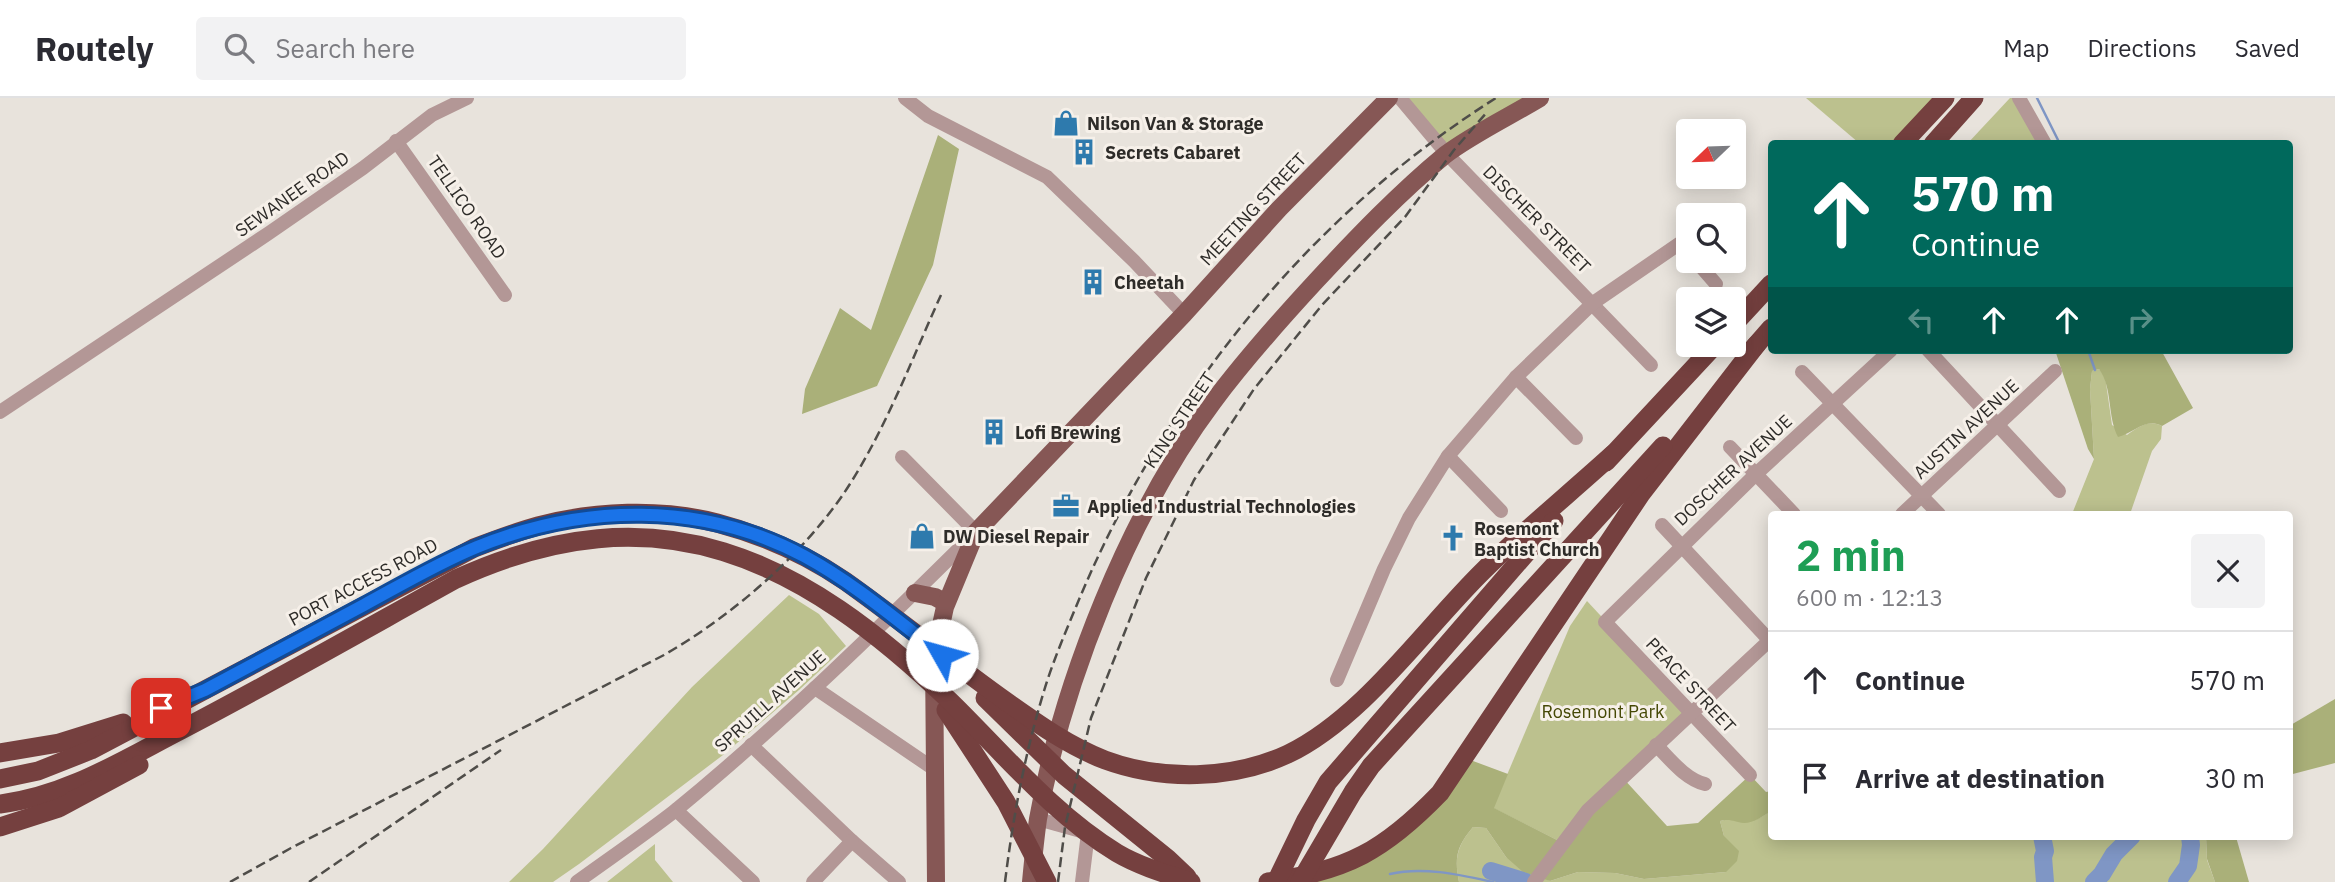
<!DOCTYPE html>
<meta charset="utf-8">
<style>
:root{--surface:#fff;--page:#f2f2f3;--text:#2b2b33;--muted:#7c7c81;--line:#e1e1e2}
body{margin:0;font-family:"IBM Plex Sans",sans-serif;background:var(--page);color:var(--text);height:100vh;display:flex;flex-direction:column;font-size:26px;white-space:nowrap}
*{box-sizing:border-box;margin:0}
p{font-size:23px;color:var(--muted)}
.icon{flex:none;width:38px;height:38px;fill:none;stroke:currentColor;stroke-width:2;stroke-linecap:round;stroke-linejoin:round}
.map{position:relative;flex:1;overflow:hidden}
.panel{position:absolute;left:1768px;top:413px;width:525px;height:329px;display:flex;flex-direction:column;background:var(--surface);border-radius:7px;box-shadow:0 4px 18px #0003}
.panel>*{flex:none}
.hud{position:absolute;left:1768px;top:42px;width:525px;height:214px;border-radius:7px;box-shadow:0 4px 18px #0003;background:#00695c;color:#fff;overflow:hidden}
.needle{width:46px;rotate:247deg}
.fabs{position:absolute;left:1676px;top:21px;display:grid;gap:14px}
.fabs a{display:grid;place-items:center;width:70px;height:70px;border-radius:7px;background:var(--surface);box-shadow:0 4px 18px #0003;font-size:35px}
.pin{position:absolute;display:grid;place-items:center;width:60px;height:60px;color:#fff;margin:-30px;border-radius:14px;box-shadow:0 4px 10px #0006}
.me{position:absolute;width:77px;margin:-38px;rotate:308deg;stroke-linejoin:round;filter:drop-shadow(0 0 5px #0008)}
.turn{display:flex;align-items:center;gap:24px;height:147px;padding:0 28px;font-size:32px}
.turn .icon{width:91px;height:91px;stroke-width:2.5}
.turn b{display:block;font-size:49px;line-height:60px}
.lanes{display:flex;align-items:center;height:66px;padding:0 28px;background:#0003;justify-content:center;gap:35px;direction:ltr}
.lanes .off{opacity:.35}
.round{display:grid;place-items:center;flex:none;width:74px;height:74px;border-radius:7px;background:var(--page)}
.summary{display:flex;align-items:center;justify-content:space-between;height:119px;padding:0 28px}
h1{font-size:42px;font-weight:700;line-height:52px;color:#1e9e55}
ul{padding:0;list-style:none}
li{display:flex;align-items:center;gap:21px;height:98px;padding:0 28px;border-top:2px solid var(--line)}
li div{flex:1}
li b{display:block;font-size:26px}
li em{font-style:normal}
header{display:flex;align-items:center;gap:42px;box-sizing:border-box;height:98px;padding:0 35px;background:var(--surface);border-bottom:2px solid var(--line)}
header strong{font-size:33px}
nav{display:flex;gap:38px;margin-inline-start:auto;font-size:24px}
.search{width:490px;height:63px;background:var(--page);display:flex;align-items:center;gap:18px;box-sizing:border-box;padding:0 24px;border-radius:7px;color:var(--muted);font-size:26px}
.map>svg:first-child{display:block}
</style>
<header>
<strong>Routely</strong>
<div class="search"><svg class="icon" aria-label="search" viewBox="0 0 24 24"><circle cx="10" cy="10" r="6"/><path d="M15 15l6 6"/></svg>Search here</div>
<nav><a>Map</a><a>Directions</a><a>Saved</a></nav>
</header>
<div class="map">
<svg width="2335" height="784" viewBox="0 0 2335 784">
<rect width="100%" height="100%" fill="#e8e3dc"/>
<g fill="#bcc18e">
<path d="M 1400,0 L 1541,0 L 1447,56 Z"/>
<path d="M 1806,0 L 1945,0 L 1902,46 L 1859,45 Z"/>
<path d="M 2010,0 L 2019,0 L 2045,46 L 1967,46 Z"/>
<path d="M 2099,271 L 2105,278 L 2112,327 L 2127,337 C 2138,329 2149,321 2162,328 L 2161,341 L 2152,353 L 2130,416 L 2072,416 L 2094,361 L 2090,291 L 2092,273 Z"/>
<path d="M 789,497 L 819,516 L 846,548 L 799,592 L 723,657 L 579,766 L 553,784 L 509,784 L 543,751 L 692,589 Z"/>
<path d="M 1587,503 L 1690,614 L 1563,745 L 1493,710 L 1570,528 Z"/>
<path d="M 1770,713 L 1771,738 L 2206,739 L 2207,762 L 2215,784 L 1459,784 C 1454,760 1457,748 1473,729 L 1486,730 L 1506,759 L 1550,783 L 1578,774 L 1615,775 L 1644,781 L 1726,774 L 1724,738 L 1720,723 C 1742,717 1746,732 1770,713 Z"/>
<path d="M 655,746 L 655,762 L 673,784 L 607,784 Z"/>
</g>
<g fill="#aab079">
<path d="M 938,37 L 959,51 L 933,167 L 877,288 L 802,316 L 805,291 L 840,210 L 871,232 Z"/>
<path d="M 2055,252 L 2161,252 L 2193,310 L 2162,328 C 2146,319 2134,335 2118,339 C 2107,318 2113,290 2099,271 L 2092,273 L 2090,291 L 2094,361 L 2088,351 Z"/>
<path d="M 2335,601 L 2335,665 L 2289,677 L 2289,628 Z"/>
<path d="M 1465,660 L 1508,676 L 1494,710 L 1563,745 L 1622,679 L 1667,728 L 1698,725 L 1750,677 L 1766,694 L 1771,693 L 1771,713 C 1763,718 1754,725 1744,725 C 1734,724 1731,720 1720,723 L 1724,738 L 1739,753 L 1737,763 L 1726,774 L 1644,781 L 1615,775 L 1578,774 L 1550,783 L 1523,774 L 1506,759 L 1486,730 L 1473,729 C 1457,748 1454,759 1459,784 L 1301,784 L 1367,756 Z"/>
<path d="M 2206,739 L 2236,739 L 2249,784 L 2215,784 L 2207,761 Z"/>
</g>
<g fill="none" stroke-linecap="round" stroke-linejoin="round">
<g stroke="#7f96c5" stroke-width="2.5">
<path d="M 2037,0 L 2060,46"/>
<path d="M 2088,252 L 2095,272"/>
<path d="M 1390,776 C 1423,768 1461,777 1493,784"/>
</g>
<g stroke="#7f96c5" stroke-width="18">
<path d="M 2042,738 L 2045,753 L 2043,759 L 2045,784"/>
<path d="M 1491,773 L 1526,784"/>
<path d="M 2094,784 L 2102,776 L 2114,756 L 2132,738"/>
<path d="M 2177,784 L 2188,768 L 2191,747 L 2190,738"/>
</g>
<g stroke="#b39796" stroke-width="14">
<path d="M 905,0 L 928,18 L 1047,79 L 1134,163 L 1184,216"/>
<path d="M 1400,0 L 1447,56 L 1651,267"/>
<path d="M 2019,0 L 2045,46"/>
<path d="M 396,43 L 505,197"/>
<path d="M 1696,163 L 1716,186"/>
<path d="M 1928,252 L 2059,393"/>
<path d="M 1802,274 L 1939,416"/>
<path d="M 1516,279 L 1576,340"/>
<path d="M 0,314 L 269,135 L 363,70 L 432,17 L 467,0"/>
<path d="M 1730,349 L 1794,416"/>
<path d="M 1448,358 L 1501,413"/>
<path d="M 1902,416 L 2055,273"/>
<path d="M 1662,427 L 1771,544"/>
<path d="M 1337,582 L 1384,471 L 1409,420 L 1448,358 L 1516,279 L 1593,205 L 1689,139"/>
<path d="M 815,590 L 934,671"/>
<path d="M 751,647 L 852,743 L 899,784"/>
<path d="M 1656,647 C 1670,661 1685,681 1705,686"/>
<path d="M 1750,677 L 1605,524 L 1756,376 L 1891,252"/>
<path d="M 676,712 L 753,784"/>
<path d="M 1038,721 L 1088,735 L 1082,784"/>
<path d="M 577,784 C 610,760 644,737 676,712 C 781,626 879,530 976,434 L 902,359"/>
<path d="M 813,784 L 852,743"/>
<path d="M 1534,784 L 1588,712 L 1771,541"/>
</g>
<g stroke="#865755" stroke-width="18">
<path d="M 915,495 L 935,499 L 946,505"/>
<path d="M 936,784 L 934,559 L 945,509 L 976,434 L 1184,216 L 1279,111 L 1389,0"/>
<path d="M 1031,784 C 1033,763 1035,742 1038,721 C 1063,583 1129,416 1213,304 C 1245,261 1280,222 1316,183 C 1357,139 1399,95 1445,57 C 1471,37 1512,17 1540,0"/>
</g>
<g stroke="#75403f" stroke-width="19">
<path d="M 1902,46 L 1945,0"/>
<path d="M 1933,46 L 1974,0"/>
<path d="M 1734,226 L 1771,186"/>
<path d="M 1750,254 L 1771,230"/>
<path d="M 1606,364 L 1715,247"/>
<path d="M 985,600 L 1064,677 L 1168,761 L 1187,779"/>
<path d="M 946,612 L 1006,704 L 1047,784"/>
<path d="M 0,655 L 59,645 L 123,625"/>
<path d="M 0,681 L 38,673 L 91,652 L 474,450 C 495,442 516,434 538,428 C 594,413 661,410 717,425 C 762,437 807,457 845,483 C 900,522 952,565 1007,604 C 1038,626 1069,648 1105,662 C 1162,683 1232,682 1288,656 C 1363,620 1424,531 1483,473 C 1525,432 1570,395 1613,356"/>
<path d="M 0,706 C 66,698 123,662 181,632 C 273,584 364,532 456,481 C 659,388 801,460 952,605 C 1004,656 1053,716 1117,755 C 1139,768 1166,776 1191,784"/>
<path d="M 0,729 L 59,710 L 139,667"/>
<path d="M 1268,784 C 1347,773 1385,752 1440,695 L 1641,396 L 1757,246"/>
<path d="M 1276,784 L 1306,722 L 1328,684 L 1554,423"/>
<path d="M 1300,784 L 1353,694 L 1371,668 L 1663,348"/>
</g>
<g stroke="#4f4d49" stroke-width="2.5" stroke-dasharray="10 5" stroke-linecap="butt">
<path d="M 230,784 L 291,750 L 664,557 C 730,519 798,461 842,398 C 883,338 911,263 941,197"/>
<path d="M 309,784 L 501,652"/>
<path d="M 1005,784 C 1013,719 1025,655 1044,593 C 1053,563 1066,533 1078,504 C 1163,300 1307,119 1496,0"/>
<path d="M 1058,784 L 1065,729 L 1091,620 L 1146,480 L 1194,382 L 1254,291 L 1322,207 L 1405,119 L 1454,52 L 1488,13"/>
</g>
</g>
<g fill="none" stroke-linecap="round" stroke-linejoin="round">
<g stroke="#114b97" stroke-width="18">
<path id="route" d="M 161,610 L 205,592 C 258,564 311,535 364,507 C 401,487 438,465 477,449 C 583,406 701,403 804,458 C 854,485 898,523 942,557"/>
</g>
<use href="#route" stroke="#1a73e8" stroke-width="12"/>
</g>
<defs>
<g id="shop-bare" transform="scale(2.1)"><path d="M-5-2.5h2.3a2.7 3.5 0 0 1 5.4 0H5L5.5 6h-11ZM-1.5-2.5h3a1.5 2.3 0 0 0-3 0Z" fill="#2e7aad" stroke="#f6f0e9" stroke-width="2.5" paint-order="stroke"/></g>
<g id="building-bare" transform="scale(2.1)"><path d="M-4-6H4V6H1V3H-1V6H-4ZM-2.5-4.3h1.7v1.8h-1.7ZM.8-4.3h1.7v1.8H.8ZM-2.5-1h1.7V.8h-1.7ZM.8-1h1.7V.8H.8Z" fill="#2e7aad" stroke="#f6f0e9" stroke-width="2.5" paint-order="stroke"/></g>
<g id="office-bare" transform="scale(2.1)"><path d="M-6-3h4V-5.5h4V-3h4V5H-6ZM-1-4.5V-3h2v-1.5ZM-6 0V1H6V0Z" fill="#2e7aad" stroke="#f6f0e9" stroke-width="2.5" paint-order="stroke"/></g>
<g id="church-bare" transform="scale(2.1)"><path d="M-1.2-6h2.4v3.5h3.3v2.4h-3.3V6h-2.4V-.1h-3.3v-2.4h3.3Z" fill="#2e7aad" stroke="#f6f0e9" stroke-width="2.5" paint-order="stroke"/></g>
</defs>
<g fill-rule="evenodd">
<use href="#shop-bare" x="1066" y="25"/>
<use href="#building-bare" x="1084" y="54"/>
<use href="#building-bare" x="1093" y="184"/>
<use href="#building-bare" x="994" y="334"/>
<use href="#office-bare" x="1066" y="408"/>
<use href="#shop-bare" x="922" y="438"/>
<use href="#church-bare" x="1453" y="440"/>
</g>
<g text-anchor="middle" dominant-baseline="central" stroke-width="6" stroke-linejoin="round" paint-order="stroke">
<g font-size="18" font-weight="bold" fill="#2e2c29" stroke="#f6f0e9" text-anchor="start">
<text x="1087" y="25">Nilson Van &amp; Storage</text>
<text x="1105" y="54">Secrets Cabaret</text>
<text x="1114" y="184">Cheetah</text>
<text x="1015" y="334">Lofi Brewing</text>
<text x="1087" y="408">Applied Industrial Technologies</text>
<text x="1474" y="430">Rosemont<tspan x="1474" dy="21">Baptist Church</tspan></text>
<text x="943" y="438">DW Diesel Repair</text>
</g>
<g font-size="18" fill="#2e2c29" stroke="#f6f0e9">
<text transform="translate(292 96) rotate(-35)">SEWANEE ROAD</text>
<text transform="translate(467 109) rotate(55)">TELLICO ROAD</text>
<text transform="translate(1253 111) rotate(-47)">MEETING STREET</text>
<text transform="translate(1537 121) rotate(45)">DISCHER STREET</text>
<text transform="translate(1179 322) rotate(-56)">KING STREET</text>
<text transform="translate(1966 331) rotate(-43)">AUSTIN AVENUE</text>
<text transform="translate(1733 372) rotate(-43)">DOSCHER AVENUE</text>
<text transform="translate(363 484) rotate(-28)">PORT ACCESS ROAD</text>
<text transform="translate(1691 587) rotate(47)">PEACE STREET</text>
<text transform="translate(770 603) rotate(-42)">SPRUILL AVENUE</text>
</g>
<g font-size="18" fill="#454805" stroke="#f6f0e9">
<text x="1603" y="613">Rosemont Park</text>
</g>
</g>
</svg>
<div class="fabs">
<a><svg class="needle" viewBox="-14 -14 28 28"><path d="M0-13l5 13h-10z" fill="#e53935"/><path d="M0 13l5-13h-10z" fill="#7c7c81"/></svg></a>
<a><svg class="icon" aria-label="search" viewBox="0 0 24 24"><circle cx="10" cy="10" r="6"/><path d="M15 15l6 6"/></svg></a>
<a><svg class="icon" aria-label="layers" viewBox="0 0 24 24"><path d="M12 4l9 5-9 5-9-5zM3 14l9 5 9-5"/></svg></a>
</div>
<div class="pin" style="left:161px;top:610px;background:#d93025"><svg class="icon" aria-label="arrive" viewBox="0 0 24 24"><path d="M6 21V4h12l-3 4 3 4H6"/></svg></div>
<svg class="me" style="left:942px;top:557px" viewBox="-20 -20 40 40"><circle r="19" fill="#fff"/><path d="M0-13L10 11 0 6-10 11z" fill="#1a73e8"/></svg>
<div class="hud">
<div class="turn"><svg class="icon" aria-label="ahead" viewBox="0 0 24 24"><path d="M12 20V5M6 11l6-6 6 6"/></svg><div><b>570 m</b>Continue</div></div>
<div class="lanes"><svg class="icon off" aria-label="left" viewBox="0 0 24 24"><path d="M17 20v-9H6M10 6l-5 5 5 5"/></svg><svg class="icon" aria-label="ahead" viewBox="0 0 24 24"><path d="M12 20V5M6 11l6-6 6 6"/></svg><svg class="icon" aria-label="ahead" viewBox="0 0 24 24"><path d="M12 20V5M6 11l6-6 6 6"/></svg><svg class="icon off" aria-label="right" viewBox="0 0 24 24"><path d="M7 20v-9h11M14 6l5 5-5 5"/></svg></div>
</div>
<section class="panel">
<div class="summary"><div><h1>2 min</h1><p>600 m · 12:13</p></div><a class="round"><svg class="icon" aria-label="close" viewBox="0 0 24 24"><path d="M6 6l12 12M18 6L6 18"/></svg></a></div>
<ul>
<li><svg class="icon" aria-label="ahead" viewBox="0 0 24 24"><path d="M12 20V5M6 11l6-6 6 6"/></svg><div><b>Continue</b></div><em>570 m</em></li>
<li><svg class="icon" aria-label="arrive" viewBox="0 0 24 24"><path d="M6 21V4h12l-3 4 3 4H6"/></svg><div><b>Arrive at destination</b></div><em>30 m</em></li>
</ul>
</section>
</div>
